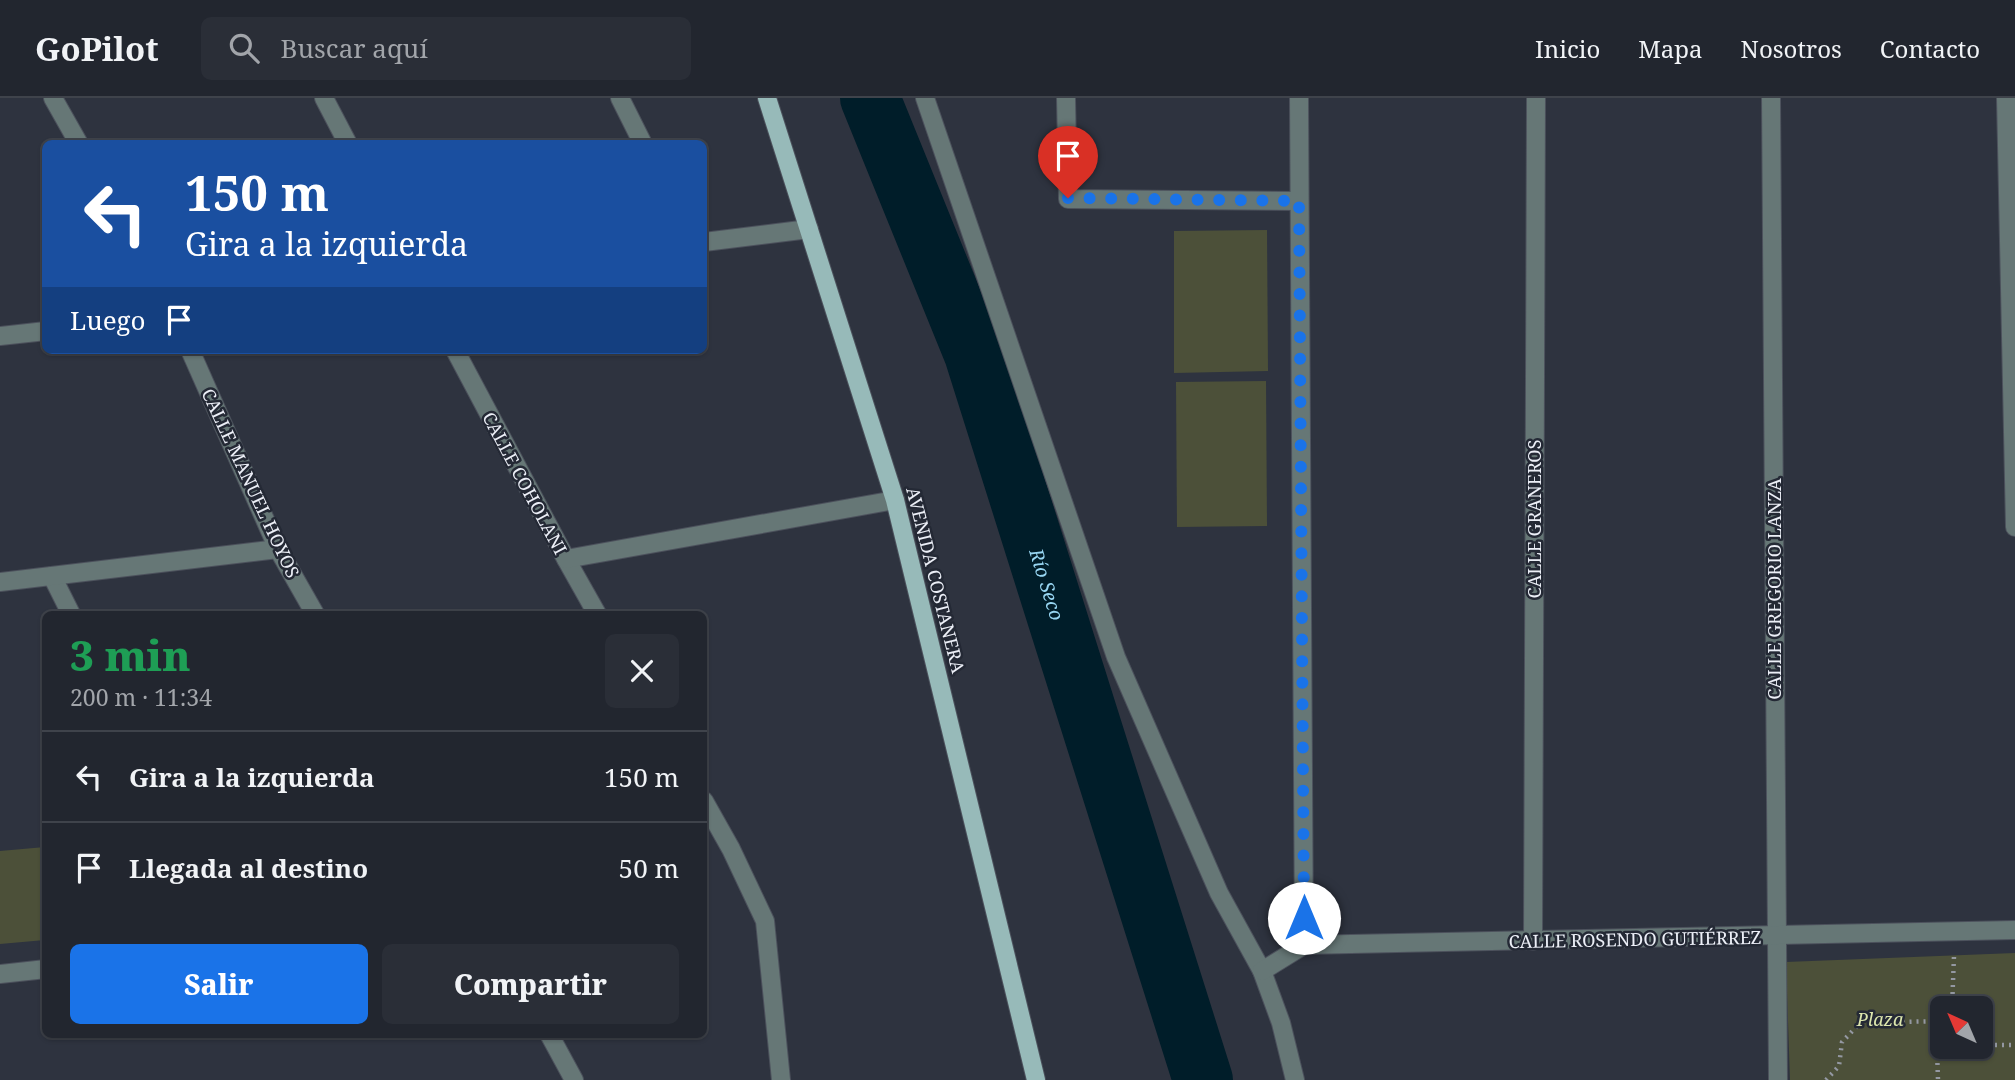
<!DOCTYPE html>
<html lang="es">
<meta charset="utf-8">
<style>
:root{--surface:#22262f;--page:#2a2e37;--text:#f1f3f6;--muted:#a2a5aa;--line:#3f434b;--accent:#1a73e8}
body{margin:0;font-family:"Noto Serif",serif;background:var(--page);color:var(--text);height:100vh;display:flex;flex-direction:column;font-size:26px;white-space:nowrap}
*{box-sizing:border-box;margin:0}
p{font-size:23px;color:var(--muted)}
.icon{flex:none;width:38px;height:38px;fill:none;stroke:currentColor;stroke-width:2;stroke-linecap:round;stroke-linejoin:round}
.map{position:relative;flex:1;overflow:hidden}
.drawer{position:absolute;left:42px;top:513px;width:665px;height:427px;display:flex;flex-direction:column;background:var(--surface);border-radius:10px;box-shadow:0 2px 5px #0004,0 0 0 2px var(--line)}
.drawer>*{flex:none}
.guide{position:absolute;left:42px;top:42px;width:665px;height:214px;border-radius:10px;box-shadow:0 2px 5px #0004,0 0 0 2px var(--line);background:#1a4fa0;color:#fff;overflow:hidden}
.needle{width:46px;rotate:316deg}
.controls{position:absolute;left:1930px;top:898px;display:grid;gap:14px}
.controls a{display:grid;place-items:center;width:63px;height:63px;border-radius:10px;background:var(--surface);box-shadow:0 2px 5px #0004,0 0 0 2px var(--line);font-size:35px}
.pin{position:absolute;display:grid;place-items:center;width:60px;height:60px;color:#fff;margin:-72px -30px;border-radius:50% 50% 50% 0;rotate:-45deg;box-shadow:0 0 7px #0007}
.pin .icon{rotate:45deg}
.me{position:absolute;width:77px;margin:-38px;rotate:0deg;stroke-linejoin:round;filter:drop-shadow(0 0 5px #0008)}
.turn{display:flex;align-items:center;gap:24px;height:147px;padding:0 28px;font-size:32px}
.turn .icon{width:91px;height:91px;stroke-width:2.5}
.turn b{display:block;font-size:49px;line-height:60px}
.then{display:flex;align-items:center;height:66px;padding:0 28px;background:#0003;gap:14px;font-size:26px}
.round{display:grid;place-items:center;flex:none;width:74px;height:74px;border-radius:10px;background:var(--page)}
.headline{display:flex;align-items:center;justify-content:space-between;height:119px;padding:0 28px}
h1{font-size:42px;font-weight:800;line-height:52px;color:#1e9e55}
.cta{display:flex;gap:14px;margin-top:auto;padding:14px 28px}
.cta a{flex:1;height:80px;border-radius:10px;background:var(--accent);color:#fff;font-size:28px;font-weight:800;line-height:80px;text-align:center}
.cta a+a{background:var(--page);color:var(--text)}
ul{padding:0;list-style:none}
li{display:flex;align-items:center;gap:21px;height:91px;padding:0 28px;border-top:2px solid var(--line)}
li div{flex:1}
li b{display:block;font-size:26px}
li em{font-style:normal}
header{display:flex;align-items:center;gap:42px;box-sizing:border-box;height:98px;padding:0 35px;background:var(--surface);border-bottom:2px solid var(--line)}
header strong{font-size:33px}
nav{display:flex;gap:38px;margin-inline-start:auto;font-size:24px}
.search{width:490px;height:63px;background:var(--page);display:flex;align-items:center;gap:18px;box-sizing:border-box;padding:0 24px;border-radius:10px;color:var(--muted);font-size:26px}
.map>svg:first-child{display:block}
</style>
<header>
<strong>GoPilot</strong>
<div class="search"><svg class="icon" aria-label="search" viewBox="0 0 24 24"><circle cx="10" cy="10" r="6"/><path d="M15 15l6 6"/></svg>Buscar aquí</div>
<nav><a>Inicio</a><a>Mapa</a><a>Nosotros</a><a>Contacto</a></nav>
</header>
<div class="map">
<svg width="2015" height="982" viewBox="0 0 2015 982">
<rect width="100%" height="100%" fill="#2e333f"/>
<g fill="#4c5039" fill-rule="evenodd">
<path d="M 1267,132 L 1268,273 L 1174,275 L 1174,133 Z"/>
<path d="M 1266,283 L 1267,428 L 1177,429 L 1176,284 Z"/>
<path d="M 45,749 L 45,842 L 0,846 L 0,753 Z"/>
<path d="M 2015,855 L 2015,982 L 1790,982 L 1786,864 ZM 1981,910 L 1981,948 L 1942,948 L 1942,910 Z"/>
</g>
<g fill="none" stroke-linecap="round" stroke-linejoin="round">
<path stroke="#001d29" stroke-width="60" id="s1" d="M 870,0 L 974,256 L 1203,982"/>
<g stroke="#4c515c" stroke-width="20">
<g id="minor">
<path d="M 53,0 L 79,46"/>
<path d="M 324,0 L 348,46"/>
<path d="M 620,0 L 643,46"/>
<path d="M 925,0 L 1116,559 L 1219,795 L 1262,873 L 1281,925 L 1295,982"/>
<path d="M 1066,0 L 1068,101 L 1299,103"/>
<path d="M 1299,0 L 1304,847"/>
<path d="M 1771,0 L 1778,982"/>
<path d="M 2006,0 L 2015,429"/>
<path d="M 704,144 L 809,131"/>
<path d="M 0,238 L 46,233"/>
<path d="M 190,252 L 278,451 L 315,516"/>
<path d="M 455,252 L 566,461 L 597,516"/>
<path d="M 566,461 L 895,402"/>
<path d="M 52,478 L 71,516"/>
<path d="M 0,484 L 278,451"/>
<path d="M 704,703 L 731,751 L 765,823 L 781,982"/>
<path d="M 1533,843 L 1536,0"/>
<path d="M 1262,873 L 1304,847 L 2015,832"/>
<path d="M 0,876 L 46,871"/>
<path d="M 549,936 L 574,982"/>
</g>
</g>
<g stroke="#4c515c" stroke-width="20">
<path id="major" d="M 767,0 L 895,402 L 1036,982"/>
</g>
<g stroke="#9498a2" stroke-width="4.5" stroke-dasharray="2 5" stroke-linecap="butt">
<path d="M 1952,910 L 1954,858"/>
<path d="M 1936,923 L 1938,982"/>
<path d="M 1981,947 L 2015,947"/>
<path d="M 1826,982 L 1839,968 L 1842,944 L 1860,925 L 1942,923"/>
</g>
<use href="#minor" stroke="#667776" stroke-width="18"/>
<use href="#major" stroke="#97bab9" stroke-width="18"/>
</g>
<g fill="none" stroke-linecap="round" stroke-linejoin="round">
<path stroke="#1a73e8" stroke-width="12" stroke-dasharray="0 21.6" d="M 1068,100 L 1299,103 L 1304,820"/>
</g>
<g text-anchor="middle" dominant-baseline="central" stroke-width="5" stroke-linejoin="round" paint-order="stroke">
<g font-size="18" fill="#eceff7" stroke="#242935">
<text transform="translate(251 385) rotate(65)">CALLE MANUEL HOYOS</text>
<text transform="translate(525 385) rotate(62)">CALLE COHOLANI</text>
<text transform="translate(1534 421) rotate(-90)">CALLE GRANEROS</text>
<text transform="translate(936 482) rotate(76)">AVENIDA COSTANERA</text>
<text transform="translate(1774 491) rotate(-90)">CALLE GREGORIO LANZA</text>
<text transform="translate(1635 841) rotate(-1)">CALLE ROSENDO GUTIÉRREZ</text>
</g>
<g font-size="18" font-style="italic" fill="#dde7ae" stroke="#242935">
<text x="1880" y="921">Plaza</text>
</g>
<g font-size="19" font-style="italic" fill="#97d6f2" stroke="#242935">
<text stroke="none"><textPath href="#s1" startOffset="518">Río Seco</textPath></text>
</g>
</g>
</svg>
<div class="controls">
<a><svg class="needle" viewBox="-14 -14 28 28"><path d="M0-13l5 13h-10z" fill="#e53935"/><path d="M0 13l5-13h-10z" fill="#a2a5aa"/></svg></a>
</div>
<div class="pin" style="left:1068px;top:100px;background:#d93025"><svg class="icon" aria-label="arrive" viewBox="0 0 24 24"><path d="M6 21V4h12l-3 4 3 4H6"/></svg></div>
<svg class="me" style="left:1304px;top:820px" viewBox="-20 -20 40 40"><circle r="19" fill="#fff"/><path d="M0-13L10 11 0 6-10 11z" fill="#1a73e8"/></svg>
<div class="guide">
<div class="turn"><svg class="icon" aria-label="left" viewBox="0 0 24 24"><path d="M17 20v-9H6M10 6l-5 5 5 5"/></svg><div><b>150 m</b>Gira a la izquierda</div></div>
<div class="then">Luego<svg class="icon" aria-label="arrive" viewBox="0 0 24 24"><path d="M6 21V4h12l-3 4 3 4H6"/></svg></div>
</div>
<section class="drawer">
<div class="headline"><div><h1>3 min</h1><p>200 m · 11:34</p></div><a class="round"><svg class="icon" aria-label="close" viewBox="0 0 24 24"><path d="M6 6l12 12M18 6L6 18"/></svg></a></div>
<ul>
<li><svg class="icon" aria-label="left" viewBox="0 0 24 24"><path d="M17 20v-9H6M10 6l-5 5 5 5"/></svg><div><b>Gira a la izquierda</b></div><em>150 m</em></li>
<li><svg class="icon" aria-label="arrive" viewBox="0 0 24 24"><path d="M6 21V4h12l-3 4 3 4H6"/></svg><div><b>Llegada al destino</b></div><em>50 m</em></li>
</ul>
<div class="cta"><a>Salir</a><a>Compartir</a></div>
</section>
</div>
